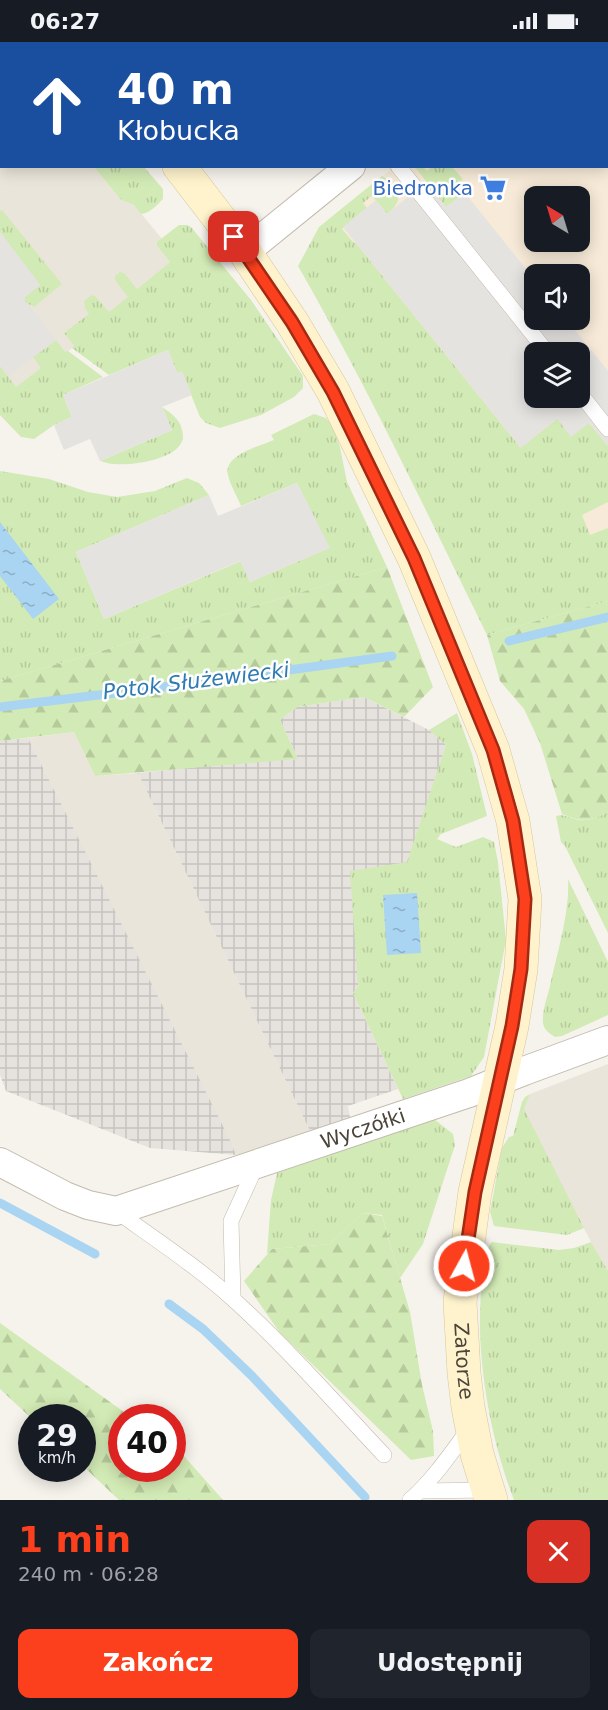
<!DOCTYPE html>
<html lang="pl">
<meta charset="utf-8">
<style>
:root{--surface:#171b24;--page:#20242c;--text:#f1f3f6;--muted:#9ea1a6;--accent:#fc3f1d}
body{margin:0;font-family:"DejaVu Sans",sans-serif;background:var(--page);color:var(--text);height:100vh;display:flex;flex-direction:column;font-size:22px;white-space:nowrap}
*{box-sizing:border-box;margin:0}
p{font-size:20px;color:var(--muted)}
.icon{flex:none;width:33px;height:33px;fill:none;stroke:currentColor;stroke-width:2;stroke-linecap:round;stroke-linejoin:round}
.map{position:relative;height:1458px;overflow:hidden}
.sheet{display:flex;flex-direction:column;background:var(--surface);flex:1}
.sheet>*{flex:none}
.guide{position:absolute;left:0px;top:0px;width:609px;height:126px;box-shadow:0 3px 15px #0003;background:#1a4fa0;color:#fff;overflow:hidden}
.needle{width:39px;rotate:322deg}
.fabs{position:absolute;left:524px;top:144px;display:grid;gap:12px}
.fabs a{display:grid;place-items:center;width:66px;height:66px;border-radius:12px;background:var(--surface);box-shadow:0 3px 15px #0003;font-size:30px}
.speed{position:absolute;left:18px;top:1362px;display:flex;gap:12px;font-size:30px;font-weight:700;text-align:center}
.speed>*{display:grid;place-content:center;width:78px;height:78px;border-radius:50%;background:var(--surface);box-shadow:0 3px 15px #0003;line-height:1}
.speed small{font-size:15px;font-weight:400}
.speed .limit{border:9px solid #d22;background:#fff;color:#111}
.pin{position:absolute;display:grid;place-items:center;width:51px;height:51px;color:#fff;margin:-26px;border-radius:12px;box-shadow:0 3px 9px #0006}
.me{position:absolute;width:66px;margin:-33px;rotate:7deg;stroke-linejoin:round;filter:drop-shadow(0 0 4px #0008)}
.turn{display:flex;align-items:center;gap:21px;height:126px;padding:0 18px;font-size:27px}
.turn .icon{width:78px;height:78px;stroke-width:2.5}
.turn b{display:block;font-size:42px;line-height:51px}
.round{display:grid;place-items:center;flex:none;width:63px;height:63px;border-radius:12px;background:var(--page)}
.summary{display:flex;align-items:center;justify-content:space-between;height:102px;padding:0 18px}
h1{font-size:36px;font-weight:700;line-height:45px;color:var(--accent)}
.primary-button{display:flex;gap:12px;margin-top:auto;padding:12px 18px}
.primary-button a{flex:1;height:69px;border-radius:12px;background:var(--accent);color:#fff;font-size:24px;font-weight:700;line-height:69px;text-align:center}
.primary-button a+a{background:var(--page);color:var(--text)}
.status{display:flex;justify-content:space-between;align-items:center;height:42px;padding:0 30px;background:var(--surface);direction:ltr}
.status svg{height:16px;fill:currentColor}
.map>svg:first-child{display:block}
</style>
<div class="status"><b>06:27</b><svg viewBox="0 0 49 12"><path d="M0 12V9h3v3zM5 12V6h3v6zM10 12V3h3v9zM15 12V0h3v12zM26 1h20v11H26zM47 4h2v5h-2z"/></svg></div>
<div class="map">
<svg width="608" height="1458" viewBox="0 0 608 1458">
<defs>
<pattern id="industrial-grid" width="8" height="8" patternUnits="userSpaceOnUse" patternTransform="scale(1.5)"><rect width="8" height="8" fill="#e6e2dd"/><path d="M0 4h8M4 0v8" fill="none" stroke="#c7c3be"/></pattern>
<pattern id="grass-tufts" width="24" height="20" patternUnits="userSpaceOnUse" patternTransform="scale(1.5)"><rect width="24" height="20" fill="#d2eab5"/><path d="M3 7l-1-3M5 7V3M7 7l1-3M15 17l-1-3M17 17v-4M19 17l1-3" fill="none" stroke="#b6ca9c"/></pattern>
<pattern id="forest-firs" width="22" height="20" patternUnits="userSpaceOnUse" patternTransform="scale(1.5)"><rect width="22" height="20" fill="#d2eab5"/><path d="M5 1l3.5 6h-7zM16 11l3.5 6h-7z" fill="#b6ca9c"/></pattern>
<pattern id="water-ripples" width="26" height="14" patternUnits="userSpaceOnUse" patternTransform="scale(1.5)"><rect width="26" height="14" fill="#a9d4f2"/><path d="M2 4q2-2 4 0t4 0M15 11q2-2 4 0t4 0" fill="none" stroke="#8caec5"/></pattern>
</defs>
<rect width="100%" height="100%" fill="#f6f3ec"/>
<g fill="#eae5da">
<path d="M 1,30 L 2,124 L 94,125 L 121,158 L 134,163 L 162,197 L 157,200 L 157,204 L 170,220 L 137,247 L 82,298 L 0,365 L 0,31 Z"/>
<path d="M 74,690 L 95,734 L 138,731 L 310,1089 L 259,1108 L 236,1113 L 28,696 Z"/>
<path d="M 608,1022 L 608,1229 L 591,1200 L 523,1067 L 530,1052 Z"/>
</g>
<path fill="#f7ead8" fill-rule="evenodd" d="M 608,83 L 608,550 L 329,202 L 334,173 L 394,125 L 608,124 ZM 534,154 L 579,154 L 579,200 L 534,200 ZM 534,232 L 579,232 L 579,278 L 534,278 ZM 534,310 L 579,310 L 579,356 L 534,356 Z"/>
<g fill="url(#industrial-grid)">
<path d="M 364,655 L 429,688 L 446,703 L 418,791 L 442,837 L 353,951 L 398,1047 L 348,1064 L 350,1075 L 310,1089 L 138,731 L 246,720 L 298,717 L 280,678 L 297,665 Z"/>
<path d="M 28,696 L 229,1096 L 236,1113 L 150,1106 L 6,1049 L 0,1033 L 0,699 Z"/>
</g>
<g fill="url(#grass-tufts)">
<path d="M 94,125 L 144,125 L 163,147 L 163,157 C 157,163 149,172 141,172 L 134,163 L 121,158 Z"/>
<path d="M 415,125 L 423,125 L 427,129 L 432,125 L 452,125 L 463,137 L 453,146 L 456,151 L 462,147 L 465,151 L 446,165 Z"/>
<path d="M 382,134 C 401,145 405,158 387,172 L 372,154 L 363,161 L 367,166 L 342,187 L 354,201 L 355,200 L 520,405 L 557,377 L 589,381 L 608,404 L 608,460 L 582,473 L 590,493 L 608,486 L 608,559 L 487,593 C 426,469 367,344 298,224 L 319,185 Z"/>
<path d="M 2,168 L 62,242 L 34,265 L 25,260 L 24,258 L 25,255 L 40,243 L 0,190 L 0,169 Z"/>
<path d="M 179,183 L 187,183 L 191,185 L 251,258 L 303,334 L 303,346 L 294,355 L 261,373 L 220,386 L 206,381 L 200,375 L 182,330 L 177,331 L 168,308 L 109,333 L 72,306 L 74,303 L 64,291 L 89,272 L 85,266 L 84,259 L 92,253 L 95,254 L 109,270 L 128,255 L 115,238 L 115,234 L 120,230 L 124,231 L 137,247 L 170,220 L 157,204 L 157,200 Z"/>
<path d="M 56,298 L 65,310 L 68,309 L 103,335 L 63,353 L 72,375 L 54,383 L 34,397 L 21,395 L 0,373 L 0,324 L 16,345 L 41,326 L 33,315 Z"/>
<path d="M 162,365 C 174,373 182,379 183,394 C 183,417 132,424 114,422 C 109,422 105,420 100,419 L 172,388 Z"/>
<path d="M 314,372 L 326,376 L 333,385 L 340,405 L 347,440 L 387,525 L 0,639 L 0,429 L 49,437 L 88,450 L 117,455 L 155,449 L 187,436 L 199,441 L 209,453 L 76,510 L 104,577 L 241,519 L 250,540 L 329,506 L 297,441 L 241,464 C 237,454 230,443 228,433 C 223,413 260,404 274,398 L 271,393 Z"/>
<path d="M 457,671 L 472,712 L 487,774 L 441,792 L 437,797 L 456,805 L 483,795 L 494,800 L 498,820 L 506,898 L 484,1015 L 471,1034 L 403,1057 L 353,951 L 358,944 L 350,829 L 407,820 L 446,703 L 429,688 Z"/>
<path d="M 608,770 L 608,891 L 565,804 L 561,800 L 556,774 C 563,772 567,775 575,777 C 586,781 598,775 608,770 Z"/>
<path d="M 568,837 L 608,920 L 608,973 L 562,994 L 555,995 C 550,992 544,988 543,981 C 542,969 547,956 550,944 C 557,911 570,870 568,837 Z"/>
<path d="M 530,1052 L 524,1067 L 584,1186 L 567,1193 L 494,1184 L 490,1170 L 502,1106 L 509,1095 L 513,1094 L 522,1060 L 525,1055 Z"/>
<path d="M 434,1077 L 453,1092 L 455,1103 L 423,1202 L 400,1236 L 382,1173 L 362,1171 L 330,1202 L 272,1207 L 267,1212 L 271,1158 L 277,1131 Z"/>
<path d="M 492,1200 L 559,1208 L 574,1206 L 591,1200 L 608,1229 L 608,1458 L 514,1458 C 488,1391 472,1297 484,1226 C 486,1216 486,1206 492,1200 Z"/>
</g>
<g fill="url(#forest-firs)">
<path d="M 387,525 L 433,645 L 404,675 L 364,655 L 297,665 L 280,678 L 298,717 L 95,734 L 74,690 L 0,699 L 0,639 Z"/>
<path d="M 608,559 L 608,770 C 589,780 581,780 562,772 L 540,701 L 524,667 L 500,639 L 487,593 Z"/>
<path d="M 362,1171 L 382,1174 L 410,1270 L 422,1343 L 433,1389 L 434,1414 L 411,1418 L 280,1291 L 244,1239 L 272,1207 L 330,1202 Z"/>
<path d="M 0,1281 L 131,1375 L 122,1376 L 122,1426 L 172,1426 L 173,1406 L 183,1413 L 223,1458 L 119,1458 L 83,1424 L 82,1376 L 31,1376 L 0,1347 Z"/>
</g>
<g fill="#e5e3e0" fill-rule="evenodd">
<path d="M 426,140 L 446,165 L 465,151 L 534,237 L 534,278 L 567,278 L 608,329 L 608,404 L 589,381 L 571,395 L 557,377 L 521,406 L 343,185 L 376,158 L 387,172 ZM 534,310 L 579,310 L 579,356 L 534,356 Z"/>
<path d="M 0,190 L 40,243 L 25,255 L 24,258 L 29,263 L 56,298 L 8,334 L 0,324 Z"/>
<path d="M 168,308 L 177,331 L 182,329 L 192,353 L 162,365 L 172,388 L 100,419 L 90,397 L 64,408 L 54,383 L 72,375 L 63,353 Z"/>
<path d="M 297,441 L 330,506 L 250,540 L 240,519 L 104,577 L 76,510 L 209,453 L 218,474 Z"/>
</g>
<g fill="url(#water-ripples)">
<path d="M 0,480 L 59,557 L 33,577 L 0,534 Z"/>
<path d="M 417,851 L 421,911 L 387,913 L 383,853 Z"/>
</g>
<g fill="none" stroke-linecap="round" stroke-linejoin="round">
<g stroke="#a9d4f2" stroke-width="9">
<path d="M 509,599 L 608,575"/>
<path d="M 0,665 L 156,646 L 392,614"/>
<path d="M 0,1161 L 95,1212"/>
<path d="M 169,1262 L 203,1287 L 252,1334 L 365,1455"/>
</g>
<g stroke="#c2bbae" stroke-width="16">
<g id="lane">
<path d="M 398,124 L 547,310"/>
<path d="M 579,350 L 608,387"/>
<path d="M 116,1169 C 155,1197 199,1226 234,1258 C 287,1306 335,1361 384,1413"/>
<path d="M 233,1256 L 231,1179 L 257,1122"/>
<path d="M 420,1449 L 488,1448"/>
<path d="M 410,1458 C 433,1438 451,1411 469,1387"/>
</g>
</g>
<g stroke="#c2bbae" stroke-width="30">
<g id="street">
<path d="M 504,2 L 506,0"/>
<path d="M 245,210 L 351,124"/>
<path id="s1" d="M 0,1120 L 65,1154 L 88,1163 L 116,1169 L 469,1051 L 524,1029 L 608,998"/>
</g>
</g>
<g stroke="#d6c79b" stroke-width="34">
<g id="secondary">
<path d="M 78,0 L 79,2"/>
<path id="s2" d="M 179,124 L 245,210 L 292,280 L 333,349 L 414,516 L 493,708 L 513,779 L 525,857 L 521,927 L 512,984 L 475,1150 L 460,1260 L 464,1331 L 468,1365 L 477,1412 L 491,1458"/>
</g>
</g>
<use href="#lane" stroke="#fff" stroke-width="15"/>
<use href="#street" stroke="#fff" stroke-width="28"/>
<use href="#secondary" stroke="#fff3cd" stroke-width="33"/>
</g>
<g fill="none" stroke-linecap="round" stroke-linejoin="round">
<g stroke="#a42913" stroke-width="15">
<path id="route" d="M 234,195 L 292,280 L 333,350 L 414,516 L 493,708 L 513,779 L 525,857 L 521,927 L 512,984 L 475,1150 L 464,1224"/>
</g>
<use href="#route" stroke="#fc3f1d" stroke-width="10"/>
</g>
<defs>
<g id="supermarket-bare" transform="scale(2.07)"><path d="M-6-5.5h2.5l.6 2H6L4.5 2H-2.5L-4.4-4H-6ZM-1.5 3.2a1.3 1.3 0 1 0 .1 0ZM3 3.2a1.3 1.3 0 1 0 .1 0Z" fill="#3f7fe0" stroke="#fff" stroke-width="2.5" paint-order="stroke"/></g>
</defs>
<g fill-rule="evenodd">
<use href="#supermarket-bare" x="493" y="146"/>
</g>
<g text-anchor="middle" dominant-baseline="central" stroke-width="5" stroke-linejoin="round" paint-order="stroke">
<g font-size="20" fill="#366cbe" stroke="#fff" text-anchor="end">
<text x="473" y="146">Biedronka</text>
</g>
<g font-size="20" fill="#4b4439" stroke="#fff">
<text stroke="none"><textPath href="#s1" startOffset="387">Wyczółki</textPath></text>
<text stroke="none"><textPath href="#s2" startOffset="1287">Zatorze</textPath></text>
</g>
<g font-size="21" font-style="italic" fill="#2e7ab2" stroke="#fff">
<text transform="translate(196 639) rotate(-7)">Potok Służewiecki</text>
</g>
</g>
</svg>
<div class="fabs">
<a><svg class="needle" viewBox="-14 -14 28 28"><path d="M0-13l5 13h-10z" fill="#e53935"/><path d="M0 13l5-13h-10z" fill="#9ea1a6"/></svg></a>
<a><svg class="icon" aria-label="sound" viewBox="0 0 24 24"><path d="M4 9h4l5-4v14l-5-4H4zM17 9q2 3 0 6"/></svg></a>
<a><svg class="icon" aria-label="layers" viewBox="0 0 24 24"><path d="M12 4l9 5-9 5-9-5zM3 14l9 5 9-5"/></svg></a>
</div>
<div class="speed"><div>29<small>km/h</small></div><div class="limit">40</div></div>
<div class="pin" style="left:234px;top:195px;background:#d93025"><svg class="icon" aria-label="arrive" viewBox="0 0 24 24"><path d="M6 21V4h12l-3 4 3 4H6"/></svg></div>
<svg class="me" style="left:464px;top:1224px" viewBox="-20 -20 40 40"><circle r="17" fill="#fc3f1d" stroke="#fff" stroke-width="3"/><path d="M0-11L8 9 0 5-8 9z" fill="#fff"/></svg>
<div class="guide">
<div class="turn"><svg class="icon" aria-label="ahead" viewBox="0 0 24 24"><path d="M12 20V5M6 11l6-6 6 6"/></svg><div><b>40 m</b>Kłobucka</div></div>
</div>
</div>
<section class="sheet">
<div class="summary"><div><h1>1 min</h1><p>240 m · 06:28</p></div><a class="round" style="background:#d93025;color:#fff"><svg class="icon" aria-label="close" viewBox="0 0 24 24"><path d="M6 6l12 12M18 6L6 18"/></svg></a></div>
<div class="primary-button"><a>Zakończ</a><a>Udostępnij</a></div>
</section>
